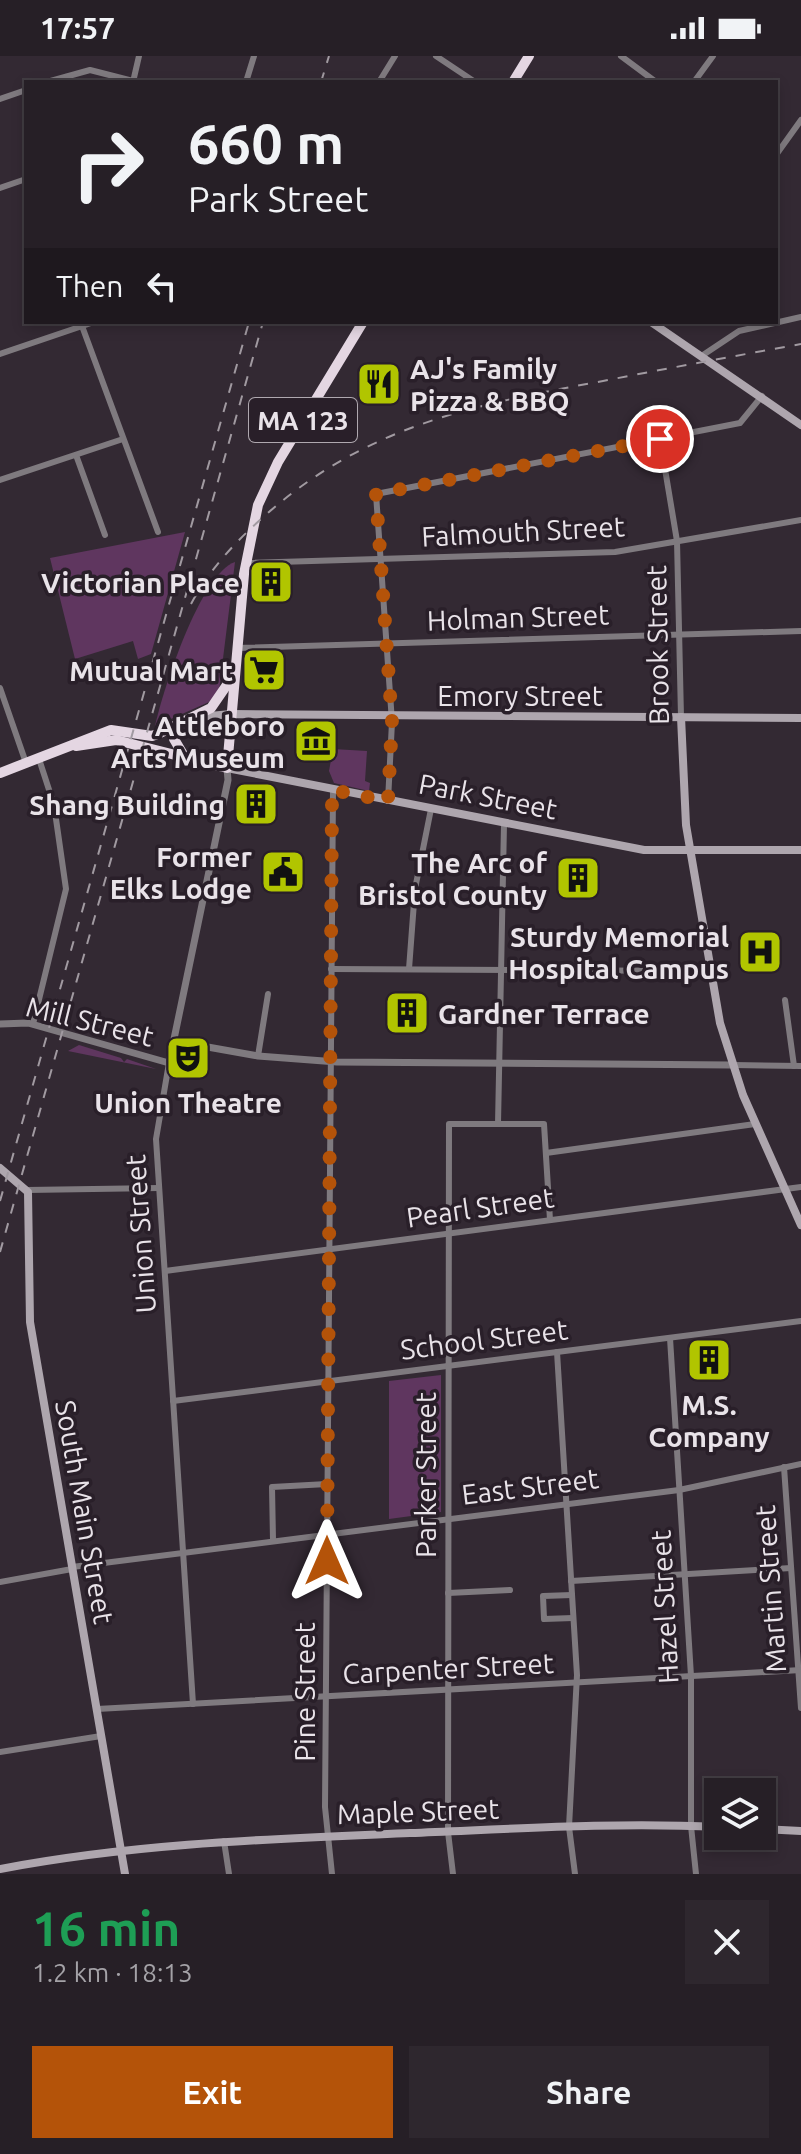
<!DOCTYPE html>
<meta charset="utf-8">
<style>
:root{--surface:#261f26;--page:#2e272e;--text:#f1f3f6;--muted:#a4a2a7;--line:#423d43;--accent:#b45309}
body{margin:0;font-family:Ubuntu,sans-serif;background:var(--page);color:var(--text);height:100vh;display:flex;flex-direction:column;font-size:30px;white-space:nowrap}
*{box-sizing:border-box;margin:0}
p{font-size:26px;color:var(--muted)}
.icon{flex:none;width:44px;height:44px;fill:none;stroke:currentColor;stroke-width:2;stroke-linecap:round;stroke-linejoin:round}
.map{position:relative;height:1818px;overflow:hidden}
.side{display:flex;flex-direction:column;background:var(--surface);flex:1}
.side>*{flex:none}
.banner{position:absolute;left:24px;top:24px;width:754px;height:244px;border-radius:0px;box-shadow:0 4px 12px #0003,0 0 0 2px var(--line);background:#261f26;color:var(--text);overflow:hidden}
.tools{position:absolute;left:704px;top:1722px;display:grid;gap:16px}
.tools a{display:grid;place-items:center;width:72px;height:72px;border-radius:0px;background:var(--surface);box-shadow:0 4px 12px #0003,0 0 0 2px var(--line);font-size:40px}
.pin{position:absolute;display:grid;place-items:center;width:68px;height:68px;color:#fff;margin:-34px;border:4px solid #fff;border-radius:50%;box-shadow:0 2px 8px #0007}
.me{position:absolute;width:88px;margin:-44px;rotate:0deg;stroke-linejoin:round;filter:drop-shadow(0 0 6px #0008)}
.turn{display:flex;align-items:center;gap:28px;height:168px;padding:0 32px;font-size:36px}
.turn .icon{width:104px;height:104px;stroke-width:2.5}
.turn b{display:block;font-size:56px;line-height:68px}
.then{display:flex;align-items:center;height:76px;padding:0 32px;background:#0003;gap:16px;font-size:30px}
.round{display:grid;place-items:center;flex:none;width:84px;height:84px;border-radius:0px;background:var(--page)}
.summary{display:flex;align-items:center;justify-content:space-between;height:136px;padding:0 32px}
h1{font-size:48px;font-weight:700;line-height:60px;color:#1e9e55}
.button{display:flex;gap:16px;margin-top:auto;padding:16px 32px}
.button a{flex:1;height:92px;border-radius:0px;background:var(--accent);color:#fff;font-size:32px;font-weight:700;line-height:92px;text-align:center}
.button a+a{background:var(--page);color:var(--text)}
.status{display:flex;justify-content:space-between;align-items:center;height:56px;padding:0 40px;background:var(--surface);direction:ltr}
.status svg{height:22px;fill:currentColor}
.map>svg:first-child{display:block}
</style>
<div class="status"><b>17:57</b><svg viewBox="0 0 49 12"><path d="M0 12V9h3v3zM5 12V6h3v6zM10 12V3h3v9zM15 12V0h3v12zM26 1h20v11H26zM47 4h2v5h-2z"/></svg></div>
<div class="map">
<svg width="801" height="1818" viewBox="0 0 801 1818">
<rect width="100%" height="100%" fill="#332933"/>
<g fill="#5f365f">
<path d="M 185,476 L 151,598 L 138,603 L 133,585 L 75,603 L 50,502 Z"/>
<path d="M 235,506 L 219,635 L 209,646 L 155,670 C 163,633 201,517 235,506 Z"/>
<path d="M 333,693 L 367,695 L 365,725 L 370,727 L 369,735 L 334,727 L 329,715 Z"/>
<path d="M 79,989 L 121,1002 L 124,1006 L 127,1003 L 156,1013 L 68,995 Z"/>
<path d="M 441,1319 L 441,1456 L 389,1463 L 389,1325 Z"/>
</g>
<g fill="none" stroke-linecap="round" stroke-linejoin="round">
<g stroke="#7f7a7f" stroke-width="6">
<path d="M 436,0 L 475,26"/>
<path d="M 621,0 L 656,26"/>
<path d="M 47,26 L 90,14 L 133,25"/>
<path d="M 133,26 L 139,0"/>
<path d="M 246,26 L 254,0"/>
<path d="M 379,26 L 395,0"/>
<path d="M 694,26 L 713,0"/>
<path d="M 0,43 L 26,34"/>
<path d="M 776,99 L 801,64"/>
<path d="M 0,132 L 26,123"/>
<path d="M 82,270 L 158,476"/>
<path d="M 0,298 L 94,266"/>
<path d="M 703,299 L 739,275 L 801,261"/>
<path d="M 660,383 L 677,485 L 681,661"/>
<path d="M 76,399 L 105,479"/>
<path d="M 0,424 L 123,383"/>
<path d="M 245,507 L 615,496 L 801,464"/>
<path d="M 236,592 L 801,575"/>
<path d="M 0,632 L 26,707"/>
<path d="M 388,745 L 392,666 L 376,438 L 740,367 L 762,340"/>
<path d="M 331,913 L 711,915"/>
<path d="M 409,913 L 415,833 L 431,753"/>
<path d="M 785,944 L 794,1010"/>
<path d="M 33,968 L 66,833 L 54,749 L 39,703"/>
<path d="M 258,1000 L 268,938"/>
<path d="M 169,1007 L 156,1083 L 193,1648"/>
<path d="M 733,1009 L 801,1010"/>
<path d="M 498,1068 L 504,768"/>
<path d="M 546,1097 L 755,1068"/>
<path d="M 27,1134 L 159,1132"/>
<path d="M 165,1215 L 801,1131"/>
<path d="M 670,1282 L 691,1620 L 691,1770 L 696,1818"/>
<path d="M 557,1296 L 577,1619 L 569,1771 L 575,1818"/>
<path d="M 173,1345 L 801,1265"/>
<path d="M 784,1411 L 801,1652"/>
<path d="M 273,1484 L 272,1431 L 327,1428"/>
<path d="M 72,1511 L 679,1434 L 801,1408"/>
<path d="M 571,1525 L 791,1512"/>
<path d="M 0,1526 L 72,1513"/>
<path d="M 448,1537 L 510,1534"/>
<path d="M 572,1539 L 543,1540 L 544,1563 L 573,1562"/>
<path d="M 97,1653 L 801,1614"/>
<path d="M 0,1696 L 101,1680"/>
<path d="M 224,1785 L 229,1818"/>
<path d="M 332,1818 L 325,1751 L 333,734"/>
<path d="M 453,1818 L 448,1776 L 449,1068 L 544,1068 L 550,1164"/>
</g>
<g stroke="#7f7a7f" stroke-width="7">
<path d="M 0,968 L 28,967 L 169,1007 L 228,724 L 227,712"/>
<path d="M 174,985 L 258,1000 L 337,1006 L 732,1009"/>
</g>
<g stroke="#aea6ae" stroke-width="8">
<path d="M 651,266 L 801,369"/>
<path d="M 199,661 L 231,658 L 801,662"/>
<path d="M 681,661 L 686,769 L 720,967 L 743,1039 L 801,1169"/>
<path d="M 227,712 L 644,794 L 801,794"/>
<path d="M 0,1112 L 28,1136 L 30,1266 L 125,1818"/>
<path d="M 762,1773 L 801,1775"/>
<path d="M 0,1813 C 136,1787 272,1783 410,1777 C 512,1773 615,1766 718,1771"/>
</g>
<g stroke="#e4d6e2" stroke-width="10">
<path d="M 513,26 L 529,0"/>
<path d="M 176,670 L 174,683 L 184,700"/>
<path d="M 76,690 L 116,684 L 227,712 L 244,518 L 258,449 L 278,406 L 363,266"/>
<path d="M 0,717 L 111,674 L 152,680 L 160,677 L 211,652 L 231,623"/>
</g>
<g stroke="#a19aa1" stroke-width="2" stroke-dasharray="10 10" stroke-linecap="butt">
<path d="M 321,26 L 329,0"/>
<path d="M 191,548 C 210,512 238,483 269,456 C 369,369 477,348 603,325 C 669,312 735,300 801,288"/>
<path d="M 0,1145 L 249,266"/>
<path d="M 0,1196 L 263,266"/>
</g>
</g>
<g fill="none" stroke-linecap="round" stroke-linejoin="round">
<path stroke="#b45309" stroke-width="14" stroke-dasharray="0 25.2" d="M 327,1505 L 332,743 L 333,734 L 388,745 L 392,666 L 376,438 L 660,383"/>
</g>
<defs>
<g id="restaurant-square" transform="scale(2.3)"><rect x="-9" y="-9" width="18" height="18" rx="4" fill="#b1c500" stroke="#291f29"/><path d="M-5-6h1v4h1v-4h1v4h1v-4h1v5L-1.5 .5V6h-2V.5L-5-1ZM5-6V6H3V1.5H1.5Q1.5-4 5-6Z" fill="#111"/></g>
<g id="building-square" transform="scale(2.3)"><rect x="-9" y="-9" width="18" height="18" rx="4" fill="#b1c500" stroke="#291f29"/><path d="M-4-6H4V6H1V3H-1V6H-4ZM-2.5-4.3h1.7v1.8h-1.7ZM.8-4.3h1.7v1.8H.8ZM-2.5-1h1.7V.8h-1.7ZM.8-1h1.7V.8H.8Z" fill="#111"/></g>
<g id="supermarket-square" transform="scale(2.3)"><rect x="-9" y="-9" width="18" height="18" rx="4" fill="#b1c500" stroke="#291f29"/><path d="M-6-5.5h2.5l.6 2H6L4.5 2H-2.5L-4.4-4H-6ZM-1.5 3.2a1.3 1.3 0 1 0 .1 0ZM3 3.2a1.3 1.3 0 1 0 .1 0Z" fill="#111"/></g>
<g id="museum-square" transform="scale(2.3)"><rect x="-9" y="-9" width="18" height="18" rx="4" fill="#b1c500" stroke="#291f29"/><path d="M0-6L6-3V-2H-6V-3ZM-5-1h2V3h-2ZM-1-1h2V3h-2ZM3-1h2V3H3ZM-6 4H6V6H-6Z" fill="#111"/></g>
<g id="civic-square" transform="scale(2.3)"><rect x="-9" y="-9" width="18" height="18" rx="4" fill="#b1c500" stroke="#291f29"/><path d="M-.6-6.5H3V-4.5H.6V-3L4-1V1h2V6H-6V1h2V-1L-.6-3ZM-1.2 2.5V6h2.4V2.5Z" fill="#111"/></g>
<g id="hospital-square" transform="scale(2.3)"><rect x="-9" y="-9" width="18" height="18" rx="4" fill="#b1c500" stroke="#291f29"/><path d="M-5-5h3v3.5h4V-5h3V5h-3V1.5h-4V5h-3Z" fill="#111"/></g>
<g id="theatre-square" transform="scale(2.3)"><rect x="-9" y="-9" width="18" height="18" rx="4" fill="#b1c500" stroke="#291f29"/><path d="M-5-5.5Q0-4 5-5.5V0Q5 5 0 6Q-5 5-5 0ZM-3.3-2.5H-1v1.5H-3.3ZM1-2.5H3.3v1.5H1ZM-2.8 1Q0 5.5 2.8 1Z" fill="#111"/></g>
</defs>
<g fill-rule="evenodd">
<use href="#restaurant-square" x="379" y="328"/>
<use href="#building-square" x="271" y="526"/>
<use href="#supermarket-square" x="264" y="614"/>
<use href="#museum-square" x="316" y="685"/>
<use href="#building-square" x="256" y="748"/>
<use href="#civic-square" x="283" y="816"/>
<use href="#building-square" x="578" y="822"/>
<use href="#hospital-square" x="760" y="896"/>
<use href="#building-square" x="407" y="957"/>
<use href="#theatre-square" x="188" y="1002"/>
<use href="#building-square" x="709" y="1304"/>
</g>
<g text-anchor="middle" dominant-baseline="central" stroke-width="7" stroke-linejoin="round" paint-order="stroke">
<rect fill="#291f29" stroke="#afa8af" stroke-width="2" x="249" y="342" width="108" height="44" rx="6"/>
<g font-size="26" font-weight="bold" fill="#e9e3e9">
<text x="303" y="364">MA 123</text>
</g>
<g font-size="28" font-weight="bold" fill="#e9e3e9" stroke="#291f29" text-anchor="end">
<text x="410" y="312" text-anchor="start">AJ's Family<tspan x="410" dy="32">Pizza &amp; BBQ</tspan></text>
<text x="240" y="526">Victorian Place</text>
<text x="233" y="614">Mutual Mart</text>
<text x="285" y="669">Attleboro<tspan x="285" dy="32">Arts Museum</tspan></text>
<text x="225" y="748">Shang Building</text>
<text x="252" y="800">Former<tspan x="252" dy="32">Elks Lodge</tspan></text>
<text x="547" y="806">The Arc of<tspan x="547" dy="32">Bristol County</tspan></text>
<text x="729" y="880">Sturdy Memorial<tspan x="729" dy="32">Hospital Campus</tspan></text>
<text x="438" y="957" text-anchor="start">Gardner Terrace</text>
<text x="188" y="1046" text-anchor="middle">Union Theatre</text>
<text x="709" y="1348" text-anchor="middle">M.S.<tspan x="709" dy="32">Company</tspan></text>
</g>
<g font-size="28" fill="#e9e3e9" stroke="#291f29">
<text transform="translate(523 475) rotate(-3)">Falmouth Street</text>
<text transform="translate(518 561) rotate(-2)">Holman Street</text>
<text transform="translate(657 589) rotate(-91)">Brook Street</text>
<text x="520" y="639">Emory Street</text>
<text transform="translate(488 740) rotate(11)">Park Street</text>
<text transform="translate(90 965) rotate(14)">Mill Street</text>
<text transform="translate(480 1151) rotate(-8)">Pearl Street</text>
<text transform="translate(140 1178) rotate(-94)">Union Street</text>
<text transform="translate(484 1283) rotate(-7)">School Street</text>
<text transform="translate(425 1419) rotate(-90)">Parker Street</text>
<text transform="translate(530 1430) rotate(-7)">East Street</text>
<text transform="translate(85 1456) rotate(80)">South Main Street</text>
<text transform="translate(770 1533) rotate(-94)">Martin Street</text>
<text transform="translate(664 1551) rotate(-93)">Hazel Street</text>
<text transform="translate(448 1612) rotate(-3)">Carpenter Street</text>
<text transform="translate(304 1636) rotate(-90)">Pine Street</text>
<text transform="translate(418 1755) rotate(-2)">Maple Street</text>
</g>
</g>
</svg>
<div class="tools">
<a><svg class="icon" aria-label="layers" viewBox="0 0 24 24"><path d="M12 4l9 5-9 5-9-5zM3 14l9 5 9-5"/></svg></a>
</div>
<div class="pin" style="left:660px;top:383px;background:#d93025"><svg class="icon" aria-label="arrive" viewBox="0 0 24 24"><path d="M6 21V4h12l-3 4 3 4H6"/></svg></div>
<svg class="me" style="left:327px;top:1505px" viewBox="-20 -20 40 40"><path d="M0-17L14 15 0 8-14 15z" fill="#b45309" stroke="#fff" stroke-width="4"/></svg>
<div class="banner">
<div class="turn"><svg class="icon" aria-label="right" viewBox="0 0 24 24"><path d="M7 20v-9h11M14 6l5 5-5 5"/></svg><div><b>660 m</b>Park Street</div></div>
<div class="then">Then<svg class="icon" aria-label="left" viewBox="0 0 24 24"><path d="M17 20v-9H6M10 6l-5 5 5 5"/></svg></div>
</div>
</div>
<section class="side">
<div class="summary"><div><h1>16 min</h1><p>1.2 km · 18:13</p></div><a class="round"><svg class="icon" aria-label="close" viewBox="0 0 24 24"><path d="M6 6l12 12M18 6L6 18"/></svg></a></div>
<div class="button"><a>Exit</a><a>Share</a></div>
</section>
